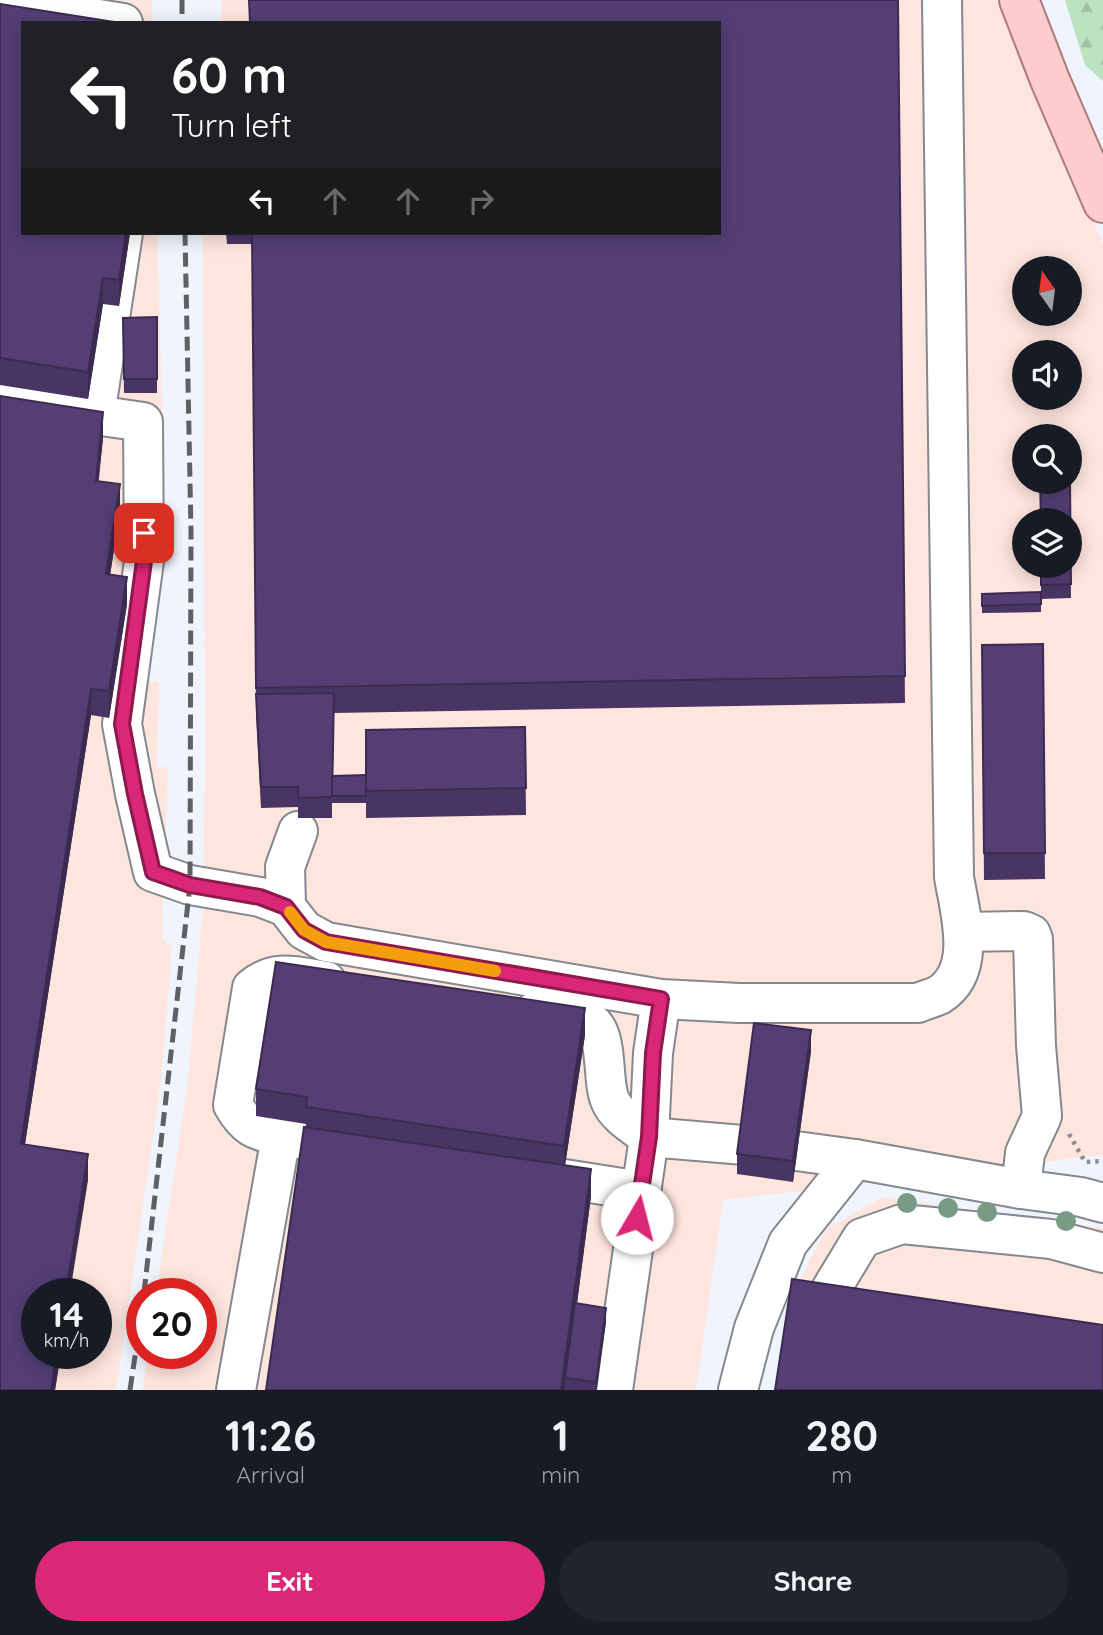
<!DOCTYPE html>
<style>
:root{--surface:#171b24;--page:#20242c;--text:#f1f3f6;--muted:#9ea1a6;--accent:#db2777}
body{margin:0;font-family:Quicksand,sans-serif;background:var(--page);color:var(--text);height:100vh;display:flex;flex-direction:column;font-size:26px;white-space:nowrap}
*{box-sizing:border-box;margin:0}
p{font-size:23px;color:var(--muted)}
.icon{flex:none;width:38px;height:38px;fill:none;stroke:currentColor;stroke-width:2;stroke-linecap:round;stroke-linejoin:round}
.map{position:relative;height:1390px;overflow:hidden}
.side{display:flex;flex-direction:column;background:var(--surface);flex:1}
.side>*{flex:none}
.top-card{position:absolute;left:21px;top:21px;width:700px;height:214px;border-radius:0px;box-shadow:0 4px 18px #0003;background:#202124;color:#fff;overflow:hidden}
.needle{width:46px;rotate:346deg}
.buttons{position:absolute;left:1012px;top:256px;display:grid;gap:14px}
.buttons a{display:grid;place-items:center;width:70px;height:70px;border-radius:50%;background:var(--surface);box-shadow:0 4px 18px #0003;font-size:35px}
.speed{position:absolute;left:21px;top:1278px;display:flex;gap:14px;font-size:35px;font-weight:700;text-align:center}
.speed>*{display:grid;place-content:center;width:91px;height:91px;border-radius:50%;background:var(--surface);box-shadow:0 4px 18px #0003;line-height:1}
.speed small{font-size:18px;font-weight:400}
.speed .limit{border:10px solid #d22;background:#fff;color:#111}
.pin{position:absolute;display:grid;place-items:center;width:60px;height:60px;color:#fff;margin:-30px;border-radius:14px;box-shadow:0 4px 10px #0006}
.me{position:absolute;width:77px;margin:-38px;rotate:8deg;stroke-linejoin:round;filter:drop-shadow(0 0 5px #0008)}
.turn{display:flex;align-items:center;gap:24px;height:147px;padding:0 35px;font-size:32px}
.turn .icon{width:91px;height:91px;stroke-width:2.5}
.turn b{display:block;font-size:49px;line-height:60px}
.lanes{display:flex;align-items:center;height:66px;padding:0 35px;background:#0003;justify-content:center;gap:35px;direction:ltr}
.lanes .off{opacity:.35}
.eta{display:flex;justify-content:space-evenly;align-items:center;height:119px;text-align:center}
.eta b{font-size:42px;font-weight:700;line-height:49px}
.button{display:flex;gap:14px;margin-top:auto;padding:14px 35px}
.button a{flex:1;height:80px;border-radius:42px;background:var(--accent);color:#fff;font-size:28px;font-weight:700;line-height:80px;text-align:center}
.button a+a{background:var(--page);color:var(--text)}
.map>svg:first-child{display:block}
</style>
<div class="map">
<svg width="1103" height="1390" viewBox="0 0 1103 1390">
<defs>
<pattern id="forest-firs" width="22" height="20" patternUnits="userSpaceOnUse" patternTransform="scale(1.75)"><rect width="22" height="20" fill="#bce3c0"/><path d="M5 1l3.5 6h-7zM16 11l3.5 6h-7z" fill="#a1c2a5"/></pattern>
</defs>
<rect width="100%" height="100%" fill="#f0f5fd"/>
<g fill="#fee5dd" fill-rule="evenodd">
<path d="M 0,0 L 152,0 L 152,23 L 23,23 L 23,233 L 157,233 L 163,432 L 161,476 L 139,680 L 159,682 L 157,768 L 168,767 L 162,938 L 172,947 L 161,1081 L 116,1390 L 0,1390 ZM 37,1293 L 96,1293 L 96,1353 L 37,1353 Z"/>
<path d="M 221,0 L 1003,0 L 1070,169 L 1103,244 L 1103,1155 L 723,1200 L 696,1390 L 142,1390 L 148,1353 L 201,1353 L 201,1293 L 156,1293 L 187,1089 L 203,910 L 205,760 L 203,233 L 719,233 L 719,23 L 221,23 ZM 1024,268 L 1069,268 L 1069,313 L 1024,313 ZM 1024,352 L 1069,352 L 1069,397 L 1024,397 ZM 1024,436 L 1069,436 L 1069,481 L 1024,481 ZM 1024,520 L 1069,520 L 1069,565 L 1024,565 Z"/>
<path d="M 882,1197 L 1103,1228 L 1103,1390 L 782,1390 L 798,1284 L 825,1230 Z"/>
</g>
<path fill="url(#forest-firs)" d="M 1065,0 L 1103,0 L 1103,81 L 1085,65 Z"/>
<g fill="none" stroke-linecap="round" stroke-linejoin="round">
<g stroke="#84888f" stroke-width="42">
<g id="minor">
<path d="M 0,3 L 123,23"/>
<path d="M 0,401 L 143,422 L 144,561 L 122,724 L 135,794 L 153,872 L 190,885 L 260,897 L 286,907 L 304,930 L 326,942 L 661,999 L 739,1003 L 918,1003 C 924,1000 933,998 939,995 C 978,971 960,913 954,877 L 942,0"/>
<path d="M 95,415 L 123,233"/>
<path d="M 286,907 L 285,867 L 298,831"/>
<path d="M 963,932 L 1024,931 L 1031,934 L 1033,939 L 1036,1046 L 1042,1116 L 1025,1153 L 1021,1189"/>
<path d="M 534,1012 C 548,1014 575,1015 587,1020 C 610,1030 601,1080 610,1100 C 616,1116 636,1127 649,1137"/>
<path d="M 281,1136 C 255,1130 247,1129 233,1105 L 252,988 C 276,968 297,977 326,981"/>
<path d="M 649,1137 L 653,1053 L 661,999"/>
<path d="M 539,1175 L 641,1191"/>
<path d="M 236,1390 L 281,1136 L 307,1140"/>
<path d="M 613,1390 L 649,1137 L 767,1147 L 855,1159 L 1021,1189 L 1081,1197 L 1103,1203"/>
<path d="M 738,1390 L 754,1328 L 788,1243 L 855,1159"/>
<path d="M 804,1390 L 830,1291 L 862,1238 L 902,1224 L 1051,1239 L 1103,1253"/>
</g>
</g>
<g stroke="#af7a7c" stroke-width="42">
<path id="major" d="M 1019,0 L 1050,80 L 1103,203"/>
</g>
<path stroke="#8b8e94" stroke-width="4.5" stroke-dasharray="3.5 5" stroke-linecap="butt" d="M 1069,1134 L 1085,1162 L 1103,1161"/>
<use href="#minor" stroke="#fff" stroke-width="38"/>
<use href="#major" stroke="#fdcccd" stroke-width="38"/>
<g stroke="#5e6064" stroke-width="5" stroke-dasharray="14 7" stroke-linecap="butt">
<path d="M 182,0 L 182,23"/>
<path d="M 144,1293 L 190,885 L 191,532 L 185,233"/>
<path d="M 130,1390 L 142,1309"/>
</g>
</g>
<g fill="#789b86">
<circle cx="907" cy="1203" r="10"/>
<circle cx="948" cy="1208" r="10"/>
<circle cx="987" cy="1212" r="10"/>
<circle cx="1066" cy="1221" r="10"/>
</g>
<g fill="#483564">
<path d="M 898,0 L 905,703 L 334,713 L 333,776 L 366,775 L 525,727 L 526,815 L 366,818 L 366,800 L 366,803 L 332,803 L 332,802 L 332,818 L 298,818 L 298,807 L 261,808 L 256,715 L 252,244 L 227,244 L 226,233 L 719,233 Z"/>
<path d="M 0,4 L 23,233 L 130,233 L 119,306 L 103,304 L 88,399 L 0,385 Z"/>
<path d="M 157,317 L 157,393 L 124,393 L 123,318 Z"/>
<path d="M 0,396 L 103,438 L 98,482 L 120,511 L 110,575 L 127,604 L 109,718 L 91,715 L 25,1144 L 88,1180 L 37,1353 L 61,1353 L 55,1390 L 0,1390 Z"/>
<path d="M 1070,481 L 1071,598 L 1041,599 L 1041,612 L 982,613 L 982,594 L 1041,592 L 1041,565 Z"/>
<path d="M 1043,644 L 1045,879 L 984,880 L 982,645 Z"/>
<path d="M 585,1035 L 565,1165 L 591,1196 L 577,1304 L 606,1322 L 597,1390 L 266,1390 L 306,1124 L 256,1116 L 256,1089 Z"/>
<path d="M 811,1051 L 793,1182 L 737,1174 L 737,1154 Z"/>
</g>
<g fill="#3b2b51">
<path d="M 126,233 L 130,233 L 119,306 L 119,280 Z"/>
<path d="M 103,278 L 103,304 L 88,399 L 88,372 Z"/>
<path d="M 103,412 L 103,438 L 96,508 L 96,481 Z"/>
<path d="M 120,484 L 120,511 L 106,601 L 106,574 Z"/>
<path d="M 127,577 L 127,604 L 109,718 L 109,691 Z"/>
<path d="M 91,689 L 91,715 L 21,1170 L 21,1144 Z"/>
<path d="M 585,1008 L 585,1035 L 564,1172 L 564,1146 Z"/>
<path d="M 811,1030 L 811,1051 L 793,1182 L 793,1161 Z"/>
<path d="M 88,1154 L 88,1180 L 70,1293 L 66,1293 Z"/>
<path d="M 591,1169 L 591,1196 L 567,1378 L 565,1378 L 565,1390 L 561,1390 Z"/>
<path d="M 606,1308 L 606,1322 L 596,1390 L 596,1382 Z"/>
<path d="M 57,1353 L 61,1353 L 55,1390 L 51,1390 Z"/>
</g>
<g fill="#543e74" stroke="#3b2b51" stroke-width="2">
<path d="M 249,0 L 898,0 L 905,676 L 256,688 L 252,233 L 719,233 L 719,23 L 250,23 Z"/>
<path d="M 0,4 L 115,22 L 115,23 L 23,23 L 23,233 L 126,233 L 119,280 L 103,278 L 88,372 L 0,358 Z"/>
<path d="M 157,317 L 157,379 L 124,379 L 123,318 Z"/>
<path d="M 0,396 L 103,412 L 96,481 L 120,484 L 106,574 L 127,577 L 109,691 L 91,689 L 21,1144 L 88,1154 L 66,1293 L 37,1293 L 37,1353 L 57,1353 L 51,1390 L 0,1390 Z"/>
<path d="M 1040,481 L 1070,481 L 1071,584 L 1041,585 L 1041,565 L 1069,565 L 1069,520 L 1041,520 Z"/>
<path d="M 1041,592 L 1041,604 L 982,606 L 982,594 Z"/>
<path d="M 1043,644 L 1045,853 L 984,853 L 982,645 Z"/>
<path d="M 334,693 L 332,797 L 298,798 L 298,787 L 261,787 L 256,694 Z"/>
<path d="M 525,727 L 526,788 L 366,791 L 366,730 Z"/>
<path d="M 366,775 L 366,796 L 332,796 L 332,776 Z"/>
<path d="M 276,962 L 585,1008 L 564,1146 L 306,1107 L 307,1097 L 256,1089 Z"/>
<path d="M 754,1023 L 811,1030 L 793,1161 L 737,1154 Z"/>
<path d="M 304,1127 L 591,1169 L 561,1390 L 266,1390 Z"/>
<path d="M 792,1279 L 1103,1325 L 1103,1390 L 775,1390 Z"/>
<path d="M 575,1303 L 606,1308 L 596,1382 L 565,1378 Z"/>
</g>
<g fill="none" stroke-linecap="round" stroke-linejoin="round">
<g stroke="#8e194d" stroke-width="18">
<path id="route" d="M 144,533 L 144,561 L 122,724 L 135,794 L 153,872 L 190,885 L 260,897 L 286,907 L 304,930 L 326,942 L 661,999 L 653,1053 L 649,1137 L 637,1218"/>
</g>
<use href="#route" stroke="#db2777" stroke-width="12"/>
<path stroke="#f59e0b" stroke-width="12" d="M 290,912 L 304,930 L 326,942 L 495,971"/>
</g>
</svg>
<div class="buttons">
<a><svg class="needle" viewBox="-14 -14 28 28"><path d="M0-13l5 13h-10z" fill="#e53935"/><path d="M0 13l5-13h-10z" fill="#9ea1a6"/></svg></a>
<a><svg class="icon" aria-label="sound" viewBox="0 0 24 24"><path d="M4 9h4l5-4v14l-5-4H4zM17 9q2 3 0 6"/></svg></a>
<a><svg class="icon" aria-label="search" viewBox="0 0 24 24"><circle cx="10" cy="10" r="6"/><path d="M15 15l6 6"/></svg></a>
<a><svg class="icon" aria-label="layers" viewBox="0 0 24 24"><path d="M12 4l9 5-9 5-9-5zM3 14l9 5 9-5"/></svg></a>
</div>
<div class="speed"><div>14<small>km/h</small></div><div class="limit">20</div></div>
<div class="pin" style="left:144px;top:533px;background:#d93025"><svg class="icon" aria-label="arrive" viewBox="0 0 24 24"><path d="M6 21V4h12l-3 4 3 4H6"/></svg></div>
<svg class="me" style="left:637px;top:1218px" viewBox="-20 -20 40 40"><circle r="19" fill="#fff"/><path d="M0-13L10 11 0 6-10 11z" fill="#db2777"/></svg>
<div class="top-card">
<div class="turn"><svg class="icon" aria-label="left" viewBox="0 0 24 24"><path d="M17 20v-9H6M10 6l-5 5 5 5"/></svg><div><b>60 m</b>Turn left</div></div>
<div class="lanes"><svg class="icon" aria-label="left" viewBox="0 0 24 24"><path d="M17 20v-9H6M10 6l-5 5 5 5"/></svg><svg class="icon off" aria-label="ahead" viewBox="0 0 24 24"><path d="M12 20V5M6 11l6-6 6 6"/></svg><svg class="icon off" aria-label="ahead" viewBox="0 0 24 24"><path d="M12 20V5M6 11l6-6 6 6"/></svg><svg class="icon off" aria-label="right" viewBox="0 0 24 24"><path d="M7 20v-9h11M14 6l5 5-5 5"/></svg></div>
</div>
</div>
<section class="side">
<div class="eta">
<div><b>11:26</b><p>Arrival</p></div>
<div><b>1</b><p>min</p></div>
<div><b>280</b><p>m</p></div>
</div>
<div class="button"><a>Exit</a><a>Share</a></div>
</section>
